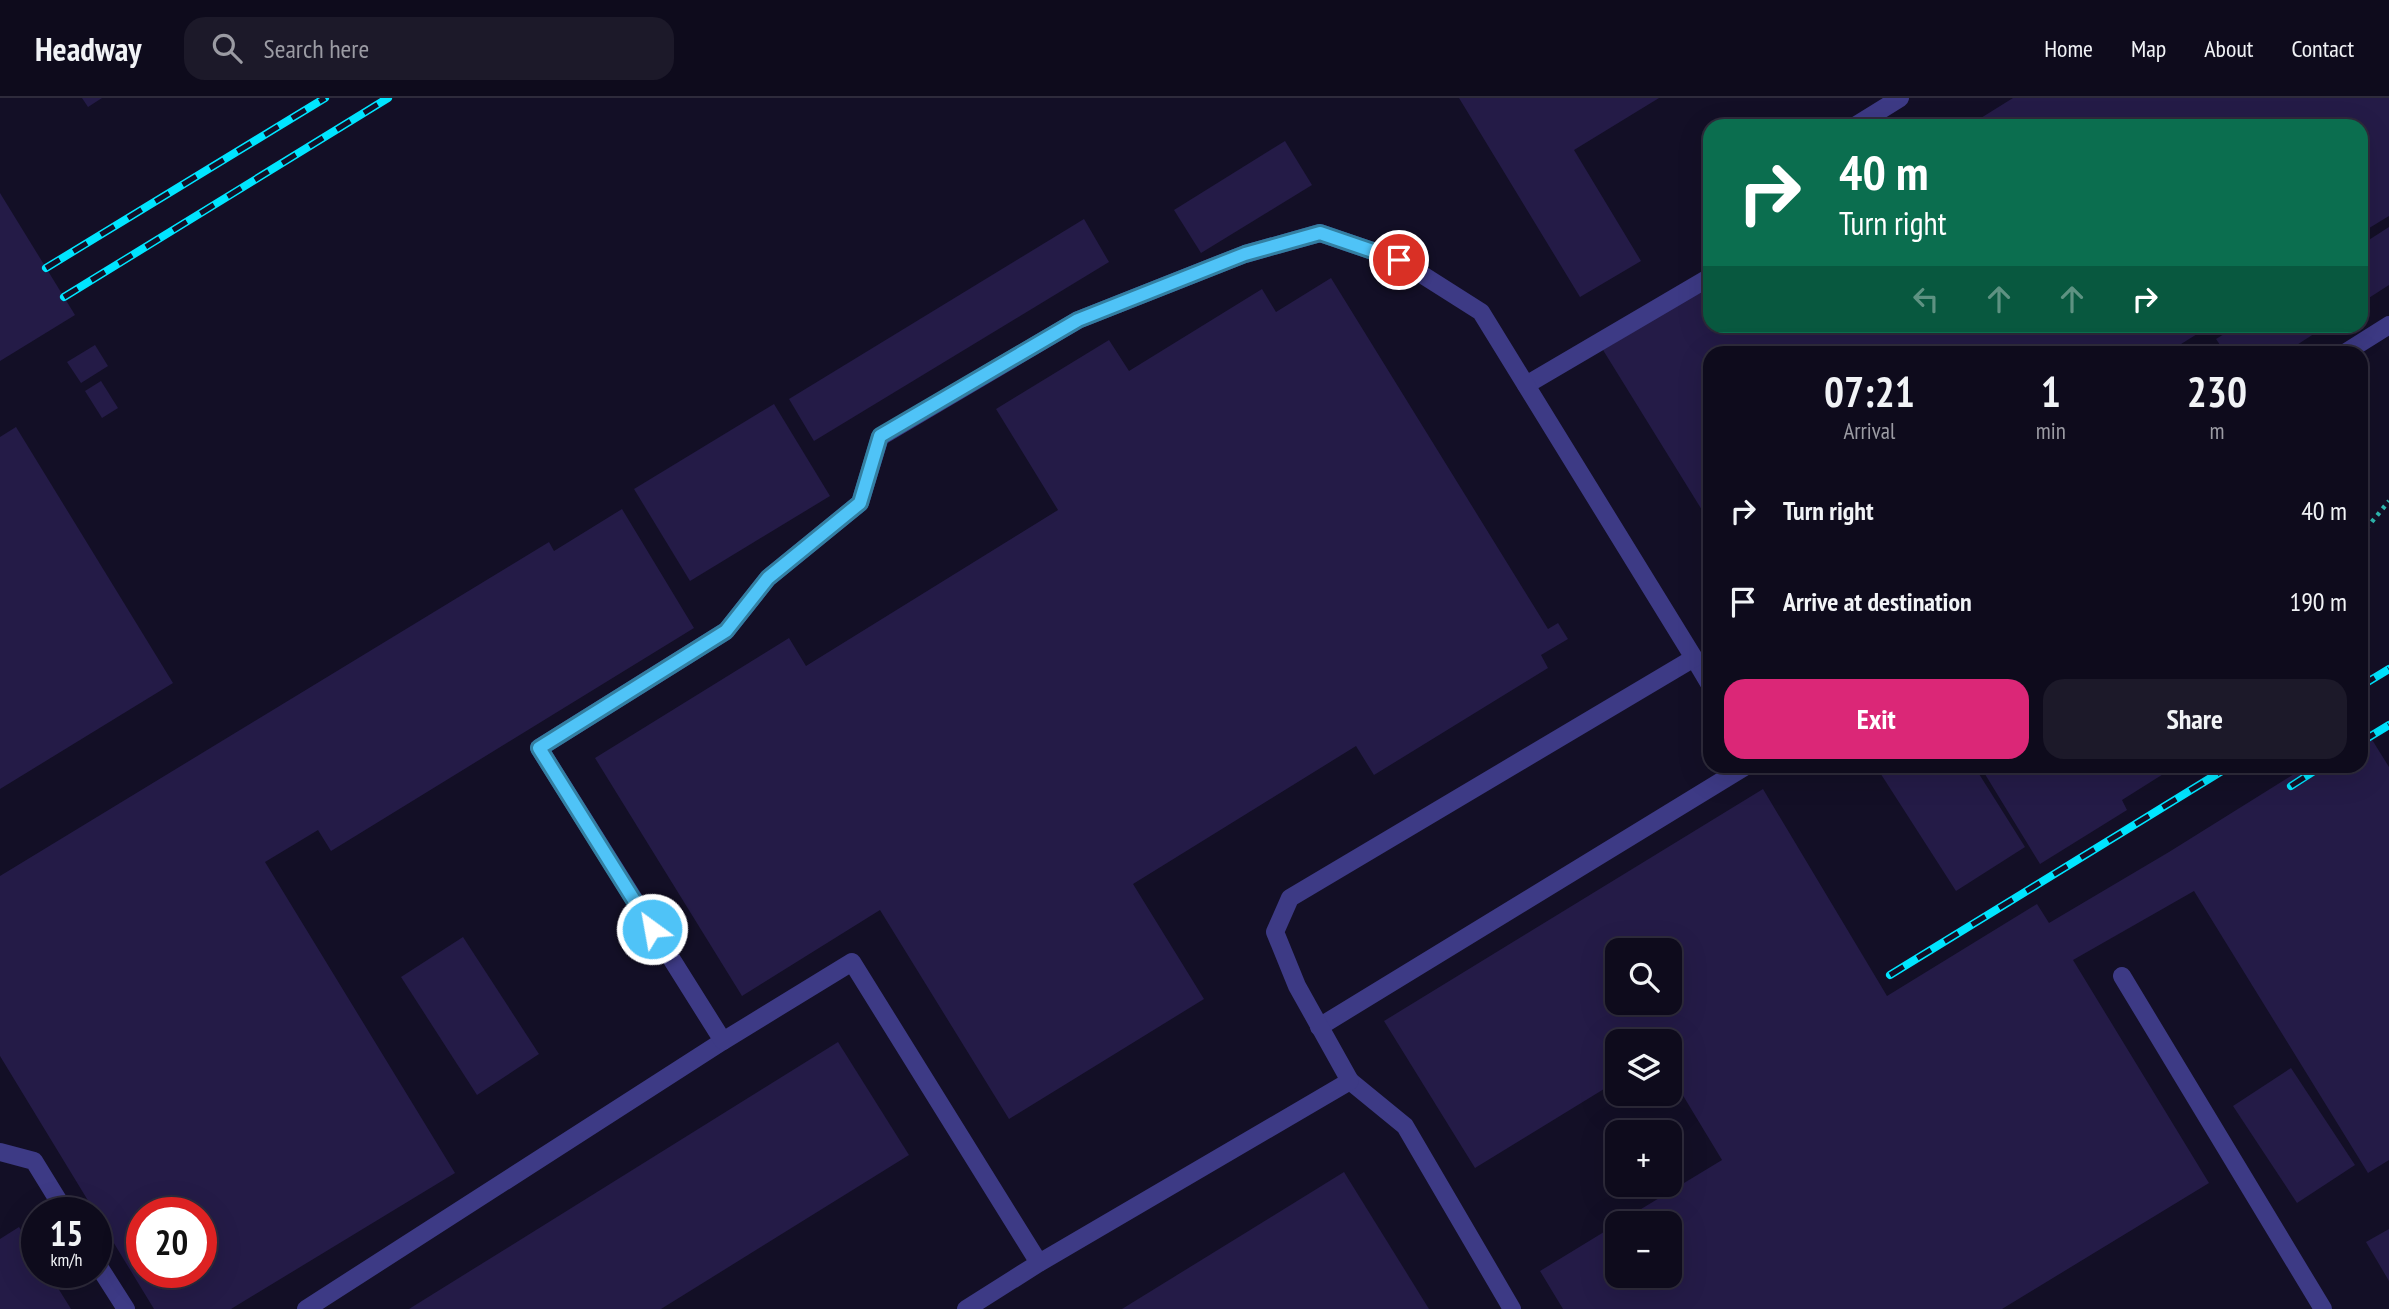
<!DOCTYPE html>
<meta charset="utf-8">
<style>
:root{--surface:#0e0b1c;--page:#1c1929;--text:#f1f3f6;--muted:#9b9ba3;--line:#2e2b3b;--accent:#db2777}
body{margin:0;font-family:"PT Sans Narrow",sans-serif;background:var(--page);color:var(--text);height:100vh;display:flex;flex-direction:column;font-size:26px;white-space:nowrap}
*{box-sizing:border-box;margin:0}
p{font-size:23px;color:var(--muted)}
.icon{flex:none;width:38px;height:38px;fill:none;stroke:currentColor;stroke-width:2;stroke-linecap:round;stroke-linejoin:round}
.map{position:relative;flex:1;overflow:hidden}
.drawer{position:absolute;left:1703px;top:248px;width:665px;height:427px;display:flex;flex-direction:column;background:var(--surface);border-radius:21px;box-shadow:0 7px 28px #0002,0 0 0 2px var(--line)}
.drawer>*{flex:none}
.top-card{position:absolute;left:1703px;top:21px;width:665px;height:214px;border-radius:21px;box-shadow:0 7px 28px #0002,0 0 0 2px var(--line);background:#0b6e4f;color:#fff;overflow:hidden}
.fabs{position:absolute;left:1605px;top:840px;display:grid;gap:14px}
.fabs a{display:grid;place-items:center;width:77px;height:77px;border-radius:14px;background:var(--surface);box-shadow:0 7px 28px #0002,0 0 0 2px var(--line);font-size:35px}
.speed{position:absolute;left:21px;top:1099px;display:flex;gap:14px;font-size:35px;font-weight:700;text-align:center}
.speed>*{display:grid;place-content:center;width:91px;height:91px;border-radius:50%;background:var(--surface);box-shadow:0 7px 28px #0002,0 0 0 2px var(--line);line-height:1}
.speed small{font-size:18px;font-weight:400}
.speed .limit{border:10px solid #d22;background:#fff;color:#111}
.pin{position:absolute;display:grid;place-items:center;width:60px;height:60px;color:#fff;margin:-30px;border:4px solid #fff;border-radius:50%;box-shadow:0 2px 7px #0007}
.me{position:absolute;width:77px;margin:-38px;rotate:328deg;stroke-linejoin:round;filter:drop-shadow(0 0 5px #0008)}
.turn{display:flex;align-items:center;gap:24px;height:147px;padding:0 21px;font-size:32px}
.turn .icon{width:91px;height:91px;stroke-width:2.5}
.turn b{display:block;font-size:49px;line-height:60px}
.lanes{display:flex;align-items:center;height:66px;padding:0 21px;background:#0003;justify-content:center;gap:35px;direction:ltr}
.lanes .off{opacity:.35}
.eta{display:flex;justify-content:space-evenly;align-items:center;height:119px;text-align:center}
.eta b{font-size:42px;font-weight:600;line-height:49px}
.cta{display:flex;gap:14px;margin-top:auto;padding:14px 21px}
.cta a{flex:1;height:80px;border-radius:21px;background:var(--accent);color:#fff;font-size:28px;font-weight:600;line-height:80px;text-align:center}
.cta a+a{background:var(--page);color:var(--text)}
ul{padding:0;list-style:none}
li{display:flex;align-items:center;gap:21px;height:91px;padding:0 21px}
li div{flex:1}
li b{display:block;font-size:26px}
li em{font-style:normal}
header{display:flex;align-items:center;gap:42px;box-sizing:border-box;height:98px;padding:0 35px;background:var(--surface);border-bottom:2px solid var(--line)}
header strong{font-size:33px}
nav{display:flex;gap:38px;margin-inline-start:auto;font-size:24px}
.search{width:490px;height:63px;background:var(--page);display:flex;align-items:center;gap:18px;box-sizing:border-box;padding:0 24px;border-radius:21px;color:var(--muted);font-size:26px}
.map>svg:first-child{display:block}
</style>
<header>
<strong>Headway</strong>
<div class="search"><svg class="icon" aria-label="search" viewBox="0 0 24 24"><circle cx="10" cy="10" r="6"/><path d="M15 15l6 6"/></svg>Search here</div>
<nav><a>Home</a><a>Map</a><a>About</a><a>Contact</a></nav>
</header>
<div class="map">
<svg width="2389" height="1211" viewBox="0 0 2389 1211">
<rect width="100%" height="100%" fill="#130f26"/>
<g fill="#241b47" fill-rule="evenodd">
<path d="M 82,0 L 102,0 L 88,9 Z"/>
<path d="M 1459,0 L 1659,0 L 1574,52 L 1641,163 L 1580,199 Z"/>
<path d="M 2013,0 L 2389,0 L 2389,118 L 2361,135 L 2361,28 L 1968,28 Z"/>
<path d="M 1285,43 L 1312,87 L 1201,155 L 1174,112 Z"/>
<path d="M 0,95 L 75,217 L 0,263 Z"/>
<path d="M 1084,121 L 1109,164 L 814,343 L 789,301 Z"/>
<path d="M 2389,129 L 2389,187 L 2361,205 L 2361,147 Z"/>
<path d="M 1331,180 L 1548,531 L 1558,525 L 1568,541 L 1541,557 L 1548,570 L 1374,677 L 1356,648 L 1133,786 L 1204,901 L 1009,1021 L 880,812 L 742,898 L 595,660 L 789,540 L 806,568 L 1058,412 L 996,311 L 1109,242 L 1129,273 L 1262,191 L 1276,214 Z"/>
<path d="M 1710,187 L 1710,228 L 2210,228 L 2165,256 L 1710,256 L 1710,425 L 1603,252 Z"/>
<path d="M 2237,228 L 2326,228 L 2283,256 L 2226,256 L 2216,241 Z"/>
<path d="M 95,247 L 108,268 L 81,285 L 67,264 Z"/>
<path d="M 101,283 L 118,310 L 102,320 L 85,293 Z"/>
<path d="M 774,306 L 830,398 L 690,483 L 634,391 Z"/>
<path d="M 16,329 L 173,585 L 0,691 L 0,339 Z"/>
<path d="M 622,411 L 694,530 L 331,753 L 318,732 L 265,764 L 455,1075 L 231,1211 L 154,1211 L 0,958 L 0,778 L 549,444 L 554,453 ZM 142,1115 L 201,1115 L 201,1174 L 142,1174 Z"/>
<path d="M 2366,632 L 2389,669 L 2389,1062 L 2368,1075 L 2194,793 L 2073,862 L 2209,1085 L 2002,1211 L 1563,1211 L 1540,1173 L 1617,1126 L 1617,1178 L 1670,1178 L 1670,1125 L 1618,1125 L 1722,1062 L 1670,976 L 1670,943 L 1617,943 L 1617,983 L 1475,1070 L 1384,923 L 1763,691 L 1887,898 L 2037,806 L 2049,825 L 2169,754 L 2307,668 L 2361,668 L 2361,635 ZM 1617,852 L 1670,852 L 1670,905 L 1617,905 Z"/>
<path d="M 1880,668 L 1974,668 L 2025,749 L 1956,793 L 1877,670 Z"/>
<path d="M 1980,668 L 2176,668 L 2122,702 L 2127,712 L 2040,766 Z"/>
<path d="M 463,839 L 539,956 L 477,997 L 401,879 Z"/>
<path d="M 838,944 L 909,1057 L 661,1211 L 409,1211 Z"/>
<path d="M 2291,970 L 2355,1067 L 2297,1105 L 2233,1008 Z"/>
<path d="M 1344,1074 L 1429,1211 L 1122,1211 Z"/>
<path d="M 19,1129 L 37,1157 L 37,1174 L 48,1174 L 71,1211 L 0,1211 L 0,1141 Z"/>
<path d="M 2389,1131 L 2389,1183 L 2366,1144 Z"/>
</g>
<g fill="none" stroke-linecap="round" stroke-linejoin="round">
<path stroke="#2fb8b0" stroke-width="4.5" stroke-dasharray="3.5 5" stroke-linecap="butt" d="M 2361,437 L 2389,403"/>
<g stroke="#3d3a85" stroke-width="18">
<path d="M 1855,28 L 1900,0"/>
<path d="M 2343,256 L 2389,227"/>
<path d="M 1526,287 L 1710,179"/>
<path d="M 1694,560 L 1710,587"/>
<path d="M 2122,878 L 2323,1211"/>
<path d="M 1319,929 L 1746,668"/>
<path d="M 1350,983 L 1405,1028 L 1512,1211"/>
<path d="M 0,1054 L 34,1063 L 66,1115"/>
<path d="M 96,1164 L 126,1211"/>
<path d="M 306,1211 L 723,943"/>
<path d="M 966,1211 L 1039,1165 L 1350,983 L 1297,888 L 1275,834 L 1290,800 L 1694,560 L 1481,214 L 1399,162 L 1320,135 L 1245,156 L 1078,222 L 880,339 L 860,405 L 768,480 L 726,533 L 539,650 L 723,943 L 852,864 L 1039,1165"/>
</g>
<g stroke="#00e5ff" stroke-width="8">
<g id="rail">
<path d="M 46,170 L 325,0"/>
<path d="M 64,199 L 388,0"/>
<path d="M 2361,588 L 2389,571"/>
<path d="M 2361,644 L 2389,627"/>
<path d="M 2291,688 L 2322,668"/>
<path d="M 1890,877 L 2230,668"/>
</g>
</g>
<use href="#rail" stroke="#130f26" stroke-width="5" stroke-dasharray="16" stroke-linecap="butt"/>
</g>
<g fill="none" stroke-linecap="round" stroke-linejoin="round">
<g stroke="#337fa1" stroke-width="18">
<path id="route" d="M 652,831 L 539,650 L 726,533 L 768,480 L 860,405 L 880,338 L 1078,222 L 1245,156 L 1320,135 L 1399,162"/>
</g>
<use href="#route" stroke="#4fc3f7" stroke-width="12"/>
</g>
</svg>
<div class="fabs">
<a><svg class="icon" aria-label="search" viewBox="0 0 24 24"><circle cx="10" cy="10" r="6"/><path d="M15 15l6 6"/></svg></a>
<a><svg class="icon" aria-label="layers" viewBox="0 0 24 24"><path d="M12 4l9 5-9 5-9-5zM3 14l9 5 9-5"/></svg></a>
<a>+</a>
<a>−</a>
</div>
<div class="speed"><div>15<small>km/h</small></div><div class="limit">20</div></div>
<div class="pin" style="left:1399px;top:162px;background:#d93025"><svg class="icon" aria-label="arrive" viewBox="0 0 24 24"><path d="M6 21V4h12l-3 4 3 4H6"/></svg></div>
<svg class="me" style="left:652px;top:831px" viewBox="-20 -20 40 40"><circle r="17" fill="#4fc3f7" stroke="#fff" stroke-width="3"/><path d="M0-11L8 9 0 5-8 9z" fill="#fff"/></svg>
<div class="top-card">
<div class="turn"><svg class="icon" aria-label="right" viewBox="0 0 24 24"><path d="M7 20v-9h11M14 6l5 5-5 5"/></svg><div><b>40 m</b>Turn right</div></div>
<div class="lanes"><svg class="icon off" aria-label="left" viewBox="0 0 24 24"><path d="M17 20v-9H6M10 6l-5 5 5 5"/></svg><svg class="icon off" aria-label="ahead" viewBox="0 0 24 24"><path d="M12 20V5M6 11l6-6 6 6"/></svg><svg class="icon off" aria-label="ahead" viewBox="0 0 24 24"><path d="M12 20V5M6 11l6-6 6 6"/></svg><svg class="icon" aria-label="right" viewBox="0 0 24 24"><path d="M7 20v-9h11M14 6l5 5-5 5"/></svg></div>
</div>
<section class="drawer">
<div class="eta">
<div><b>07:21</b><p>Arrival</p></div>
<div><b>1</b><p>min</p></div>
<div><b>230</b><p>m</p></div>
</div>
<ul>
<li><svg class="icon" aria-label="right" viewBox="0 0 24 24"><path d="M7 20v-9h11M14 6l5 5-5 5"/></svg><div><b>Turn right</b></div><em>40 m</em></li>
<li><svg class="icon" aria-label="arrive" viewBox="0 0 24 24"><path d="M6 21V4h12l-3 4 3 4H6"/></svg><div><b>Arrive at destination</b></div><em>190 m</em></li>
</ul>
<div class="cta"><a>Exit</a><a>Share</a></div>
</section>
</div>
